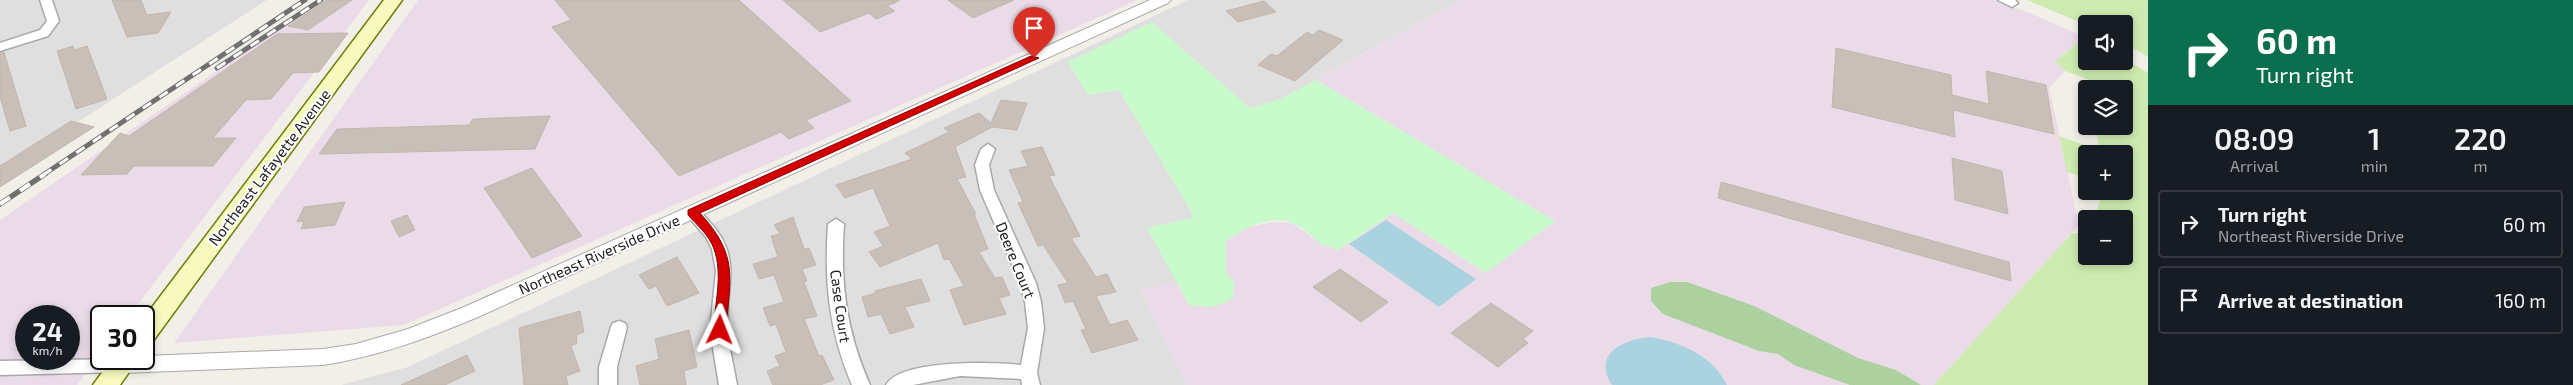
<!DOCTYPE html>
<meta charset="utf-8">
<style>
:root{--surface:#171b24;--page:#242831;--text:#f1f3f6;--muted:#9ea1a6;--line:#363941}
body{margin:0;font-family:"Exo 2",sans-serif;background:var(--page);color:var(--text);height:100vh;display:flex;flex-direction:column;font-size:19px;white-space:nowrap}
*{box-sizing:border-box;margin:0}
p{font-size:16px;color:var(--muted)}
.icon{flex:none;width:28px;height:28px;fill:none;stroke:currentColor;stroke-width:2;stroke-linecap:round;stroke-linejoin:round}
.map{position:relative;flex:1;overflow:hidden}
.drawer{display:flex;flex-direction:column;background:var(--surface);width:425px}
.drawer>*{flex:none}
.guide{background:#0b6e4f;color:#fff;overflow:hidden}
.tools{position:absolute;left:2078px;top:15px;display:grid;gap:10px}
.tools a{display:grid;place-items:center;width:55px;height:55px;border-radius:5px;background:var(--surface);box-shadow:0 2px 8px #0003;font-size:25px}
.speed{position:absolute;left:15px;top:305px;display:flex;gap:10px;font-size:25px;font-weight:700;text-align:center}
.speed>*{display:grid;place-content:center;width:65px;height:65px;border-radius:50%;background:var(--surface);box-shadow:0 2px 8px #0003;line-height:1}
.speed small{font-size:12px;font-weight:400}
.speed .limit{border:2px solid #111;border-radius:8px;background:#fff;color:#111}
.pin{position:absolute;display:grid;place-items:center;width:42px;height:42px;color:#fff;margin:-51px -21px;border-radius:50% 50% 50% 0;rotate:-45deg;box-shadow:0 0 5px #0007}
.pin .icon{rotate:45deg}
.me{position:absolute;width:55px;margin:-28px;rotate:2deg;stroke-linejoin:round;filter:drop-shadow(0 0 4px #0008)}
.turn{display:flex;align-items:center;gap:18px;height:105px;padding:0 25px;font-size:22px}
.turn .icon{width:65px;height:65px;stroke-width:2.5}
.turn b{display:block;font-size:35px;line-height:42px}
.eta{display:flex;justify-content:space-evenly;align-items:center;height:85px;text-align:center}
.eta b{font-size:30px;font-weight:600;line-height:35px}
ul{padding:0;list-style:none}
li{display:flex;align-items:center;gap:15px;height:68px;margin:0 10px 8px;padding:0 15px;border:2px solid var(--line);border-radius:5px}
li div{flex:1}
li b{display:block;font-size:19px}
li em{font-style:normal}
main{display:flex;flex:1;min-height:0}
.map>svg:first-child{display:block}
</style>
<main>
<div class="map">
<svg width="2148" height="385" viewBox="0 0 2148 385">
<rect width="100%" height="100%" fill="#f2efe9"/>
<g fill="#e0dfdf">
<path d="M 0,0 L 267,0 L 0,172 Z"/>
<path d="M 1188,0 L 1461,0 L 1317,79 L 1226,273 L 1141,290 L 1187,385 L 341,385 L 408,367 Z"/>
</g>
<g fill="#ebdbe8" fill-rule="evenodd">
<path d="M 320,0 L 369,0 L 129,316 L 101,316 L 101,353 L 77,385 L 0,385 L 0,220 ZM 26,316 L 69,316 L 69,359 L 26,359 Z"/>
<path d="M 418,0 L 1138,0 L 404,325 L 174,343 Z"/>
<path d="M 1461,0 L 1993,0 L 2032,14 L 2085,37 L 2055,61 L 2065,71 L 2049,88 L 2079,225 L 1934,385 L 1187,385 L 1141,290 L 1176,282 L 1189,305 L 1226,273 L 1226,241 L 1244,228 L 1273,222 L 1292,223 L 1325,246 L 1328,245 L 1337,251 L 1393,213 L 1486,273 L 1555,221 L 1316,80 Z"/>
</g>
<g fill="#cdebb0">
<path d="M 2027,0 L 2148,0 L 2148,57 L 2124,43 L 2124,24 L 2086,25 Z"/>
<path d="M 2085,37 L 2086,61 L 2124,61 L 2124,58 L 2148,73 L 2148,385 L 1934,385 L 2072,233 L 2086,234 L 2086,256 L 2124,256 L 2124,219 L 2099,219 L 2096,212 L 2102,196 L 2100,191 L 2124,191 L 2124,154 L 2086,154 L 2086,178 L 2067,172 L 2059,136 L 2099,150 L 2096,126 L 2124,126 L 2124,89 L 2090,89 L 2089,80 L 2065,71 L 2055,61 Z"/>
</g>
<path fill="#add19e" d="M 1670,282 L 1687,282 L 1754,306 L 1858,358 L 1896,370 L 1921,385 L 1850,385 L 1794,365 L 1778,354 L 1759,351 L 1663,314 L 1651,301 L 1651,288 Z"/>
<path fill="#c8facc" d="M 1152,22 L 1250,108 L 1280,99 L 1316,80 L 1555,221 L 1486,273 L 1393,213 L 1337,251 L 1328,245 L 1325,247 C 1315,239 1304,228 1293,223 C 1271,214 1242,229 1226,241 L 1226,273 L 1234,281 L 1233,298 C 1219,308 1206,308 1189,305 L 1147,228 L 1194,217 L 1119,90 L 1088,95 L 1068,62 Z"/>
<g fill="#aad3df">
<path d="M 1386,220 L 1476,279 L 1439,307 L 1349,244 Z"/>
<path d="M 1651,337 C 1682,343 1712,355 1727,385 L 1612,385 C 1591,353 1625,339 1651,337 Z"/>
</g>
<g fill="#c7bfb8" stroke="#c4b6ab">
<path d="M 112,0 L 141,0 L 147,15 L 171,12 L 158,33 L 127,37 Z"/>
<path d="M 327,0 L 352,0 L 308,30 L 288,26 Z"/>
<path d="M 555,0 L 739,0 L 851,101 L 806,120 L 814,128 L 789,139 L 781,132 L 679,176 L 552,27 L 571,20 Z"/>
<path d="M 783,0 L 899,0 L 899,1 L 887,6 L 895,11 L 876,19 L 869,13 L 820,32 Z"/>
<path d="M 948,0 L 1014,0 L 973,18 Z"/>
<path d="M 1264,1 L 1276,12 L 1238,22 L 1226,11 Z"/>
<path d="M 1319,30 L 1343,40 L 1295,81 L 1258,65 L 1271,54 L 1277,56 L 1307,32 L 1313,35 Z"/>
<path d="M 348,33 L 319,72 L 293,73 L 271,99 L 246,100 L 213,138 L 236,138 L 213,166 L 134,166 L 127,174 L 81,175 L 120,133 L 129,136 L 277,34 Z"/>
<path d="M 73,46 L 74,50 L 87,46 L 107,99 L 76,109 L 57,51 Z"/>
<path d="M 1836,48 L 1951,75 L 1952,95 L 1989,104 L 1986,71 L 2046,85 L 2054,134 L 1953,110 L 1955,137 L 1832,107 Z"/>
<path d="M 4,52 L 26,126 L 10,131 L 0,97 L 0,53 Z"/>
<path d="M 1001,100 L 1027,103 L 1017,130 L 992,127 L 955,147 L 966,177 L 957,179 L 976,214 L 974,214 L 988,249 L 979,252 L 995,278 L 1002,277 L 1010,295 L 999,298 L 1006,314 L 964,325 L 950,290 L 964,286 L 949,259 L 944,260 L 938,243 L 880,267 L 869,252 L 883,246 L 874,232 L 890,226 L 873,188 L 845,198 L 836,185 L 912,159 L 905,153 L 949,132 L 944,128 L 979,113 L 991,123 Z"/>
<path d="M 550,116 L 535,149 L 319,154 L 337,129 L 469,125 L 473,119 Z"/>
<path d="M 71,121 L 94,127 L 0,187 L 0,166 Z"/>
<path d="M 1042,147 L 1055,175 L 1049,176 L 1080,236 L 1071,238 L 1096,277 L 1107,274 L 1116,292 L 1096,296 L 1110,325 L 1127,320 L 1138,340 L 1092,353 L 1081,330 L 1086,329 L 1073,301 L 1065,303 L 1058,285 L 1068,283 L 1043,245 L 1038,246 L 1018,203 L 1023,202 L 1009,170 L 1028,166 L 1021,151 Z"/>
<path d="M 1952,158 L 2002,171 L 2008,214 L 1955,200 Z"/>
<path d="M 532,168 L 582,236 L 532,258 L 484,188 Z"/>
<path d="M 1721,182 L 2009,262 L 2011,281 L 1718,198 Z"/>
<path d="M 345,202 L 335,225 L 301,229 L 304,221 L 297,222 L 304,207 Z"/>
<path d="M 407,215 L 415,230 L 399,237 L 391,221 Z"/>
<path d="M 793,217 L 804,249 L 809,248 L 816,265 L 802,269 L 807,281 L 804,282 L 817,316 L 804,319 L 819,356 L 822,355 L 834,380 L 820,385 L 773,385 L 767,371 L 780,366 L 775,356 L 786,352 L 776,324 L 770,326 L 763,308 L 784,302 L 774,275 L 759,279 L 753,264 L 778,257 L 771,236 L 780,234 L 774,225 Z"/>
<path d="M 677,257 L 699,293 L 667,306 L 656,286 L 649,289 L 639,275 Z"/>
<path d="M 1340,269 L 1388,302 L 1361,322 L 1313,287 Z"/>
<path d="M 921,279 L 930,301 L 905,307 L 914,327 L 890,334 L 881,314 L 868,317 L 862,297 L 876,293 L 875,291 Z"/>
<path d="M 1491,303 L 1533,331 L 1523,339 L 1528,343 L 1498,367 L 1451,333 Z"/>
<path d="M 580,311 L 584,332 L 576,335 L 577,343 L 571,346 L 580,371 L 566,376 L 568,385 L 524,385 L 519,328 Z"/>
<path d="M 689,330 L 697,367 L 684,371 L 686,385 L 640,385 L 636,366 L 659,359 L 655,339 Z"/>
<path d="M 467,355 L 475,371 L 445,385 L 401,385 Z"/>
</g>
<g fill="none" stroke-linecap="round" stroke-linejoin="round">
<g stroke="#a9a9a9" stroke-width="3">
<g id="minor">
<path d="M 40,0 L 52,0 L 59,21 L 48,36 L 0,51 L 0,43 L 40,30 L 47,21 Z"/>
<path d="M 1998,0 L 2015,0 L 2018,3 L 2012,7 Z"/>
<path d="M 988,144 L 995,149 L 989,165 L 994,190 L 1036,283 L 1041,302 L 1044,328 L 1037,373 L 1040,385 L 1022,385 L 1021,379 L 960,376 L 913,385 L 886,385 C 900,359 994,362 1021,365 L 1028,328 L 1025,302 L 1020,283 L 980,190 L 975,165 L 981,149 Z"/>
<path d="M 692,207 C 700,209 704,216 709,221 C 745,260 724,288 728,331 C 729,349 734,367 737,385 L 719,385 L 710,330 L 716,271 L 712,249 L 706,237 L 684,212 Z"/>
<path d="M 836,219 L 844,224 C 840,282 846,331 870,385 L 852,385 C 829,331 824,282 828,224 Z"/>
<path d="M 619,321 L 625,323 L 627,327 L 617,367 L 617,385 L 599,385 L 599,367 L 611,327 L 613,323 Z"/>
<path d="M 122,359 L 127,360 L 130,365 L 127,370 L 121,372 L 0,375 L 0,361 Z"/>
</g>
</g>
<g stroke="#a9a9a9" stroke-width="2">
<path id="tertiary" d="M 1150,0 L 1171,0 L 1168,3 L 478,317 C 428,338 377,357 323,365 L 121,373 L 113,371 L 110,365 L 114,359 L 144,359 L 144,356 L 323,349 L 356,344 L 408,329 L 464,307 Z"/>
</g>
<g stroke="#707d05" stroke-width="3">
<g id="secondary">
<path d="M 384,0 L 402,0 L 153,341 L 144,344 L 144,318 Z"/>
<path d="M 112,359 L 138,359 L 120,385 L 93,385 Z"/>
</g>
</g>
<use href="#minor" fill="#fff" fill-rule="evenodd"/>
<use href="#tertiary" fill="#fff" fill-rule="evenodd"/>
<use href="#secondary" fill="#f7fabf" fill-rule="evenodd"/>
<g stroke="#707070" stroke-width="5">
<g id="rail-far1">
<path d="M 217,68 L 321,0"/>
<path d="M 43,175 L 305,0"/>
</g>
</g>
<g stroke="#707070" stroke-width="5.5">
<path id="rail" d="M 0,204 L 45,174"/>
</g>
<use href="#rail-far1" stroke="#fff" stroke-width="3" stroke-dasharray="10" stroke-linecap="butt"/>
<use href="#rail" stroke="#fff" stroke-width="4" stroke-dasharray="12" stroke-linecap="butt"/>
</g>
<path fill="#d40000" stroke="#8a0000" d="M 1031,56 L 1039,58 L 700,213 C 739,256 730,276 726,330 L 720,335 L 715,333 L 713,330 C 715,304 723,274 714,249 C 709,235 697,225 688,215 L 688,210 Z"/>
<g text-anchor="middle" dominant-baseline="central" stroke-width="4" stroke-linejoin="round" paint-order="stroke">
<g font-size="15" fill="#222" stroke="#fff">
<text transform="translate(269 167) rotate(-53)">Northeast Lafayette Avenue</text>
<text transform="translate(599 254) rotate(-24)">Northeast Riverside Drive</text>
<text transform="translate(1016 260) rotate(68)">Deere Court</text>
<text transform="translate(841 306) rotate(82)">Case Court</text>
</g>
</g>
</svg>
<div class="tools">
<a><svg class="icon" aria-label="sound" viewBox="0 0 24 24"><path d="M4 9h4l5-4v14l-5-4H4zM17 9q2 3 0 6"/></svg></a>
<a><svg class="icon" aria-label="layers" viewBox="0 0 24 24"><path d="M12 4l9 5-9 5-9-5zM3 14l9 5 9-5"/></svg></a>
<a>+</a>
<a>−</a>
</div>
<div class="speed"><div>24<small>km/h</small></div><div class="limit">30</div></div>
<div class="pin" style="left:1034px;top:58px;background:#d93025"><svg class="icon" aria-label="arrive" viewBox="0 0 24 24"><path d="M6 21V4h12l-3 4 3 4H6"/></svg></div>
<svg class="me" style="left:720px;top:330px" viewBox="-20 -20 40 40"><path d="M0-17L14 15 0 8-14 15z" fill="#d40000" stroke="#fff" stroke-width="4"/></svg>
</div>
<section class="drawer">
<div class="guide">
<div class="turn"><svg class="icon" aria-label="right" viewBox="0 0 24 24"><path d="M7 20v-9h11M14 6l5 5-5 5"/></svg><div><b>60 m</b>Turn right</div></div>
</div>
<div class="eta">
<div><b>08:09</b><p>Arrival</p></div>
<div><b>1</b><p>min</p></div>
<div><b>220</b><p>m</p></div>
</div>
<ul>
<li><svg class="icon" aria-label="right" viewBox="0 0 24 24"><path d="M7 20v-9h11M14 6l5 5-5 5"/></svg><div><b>Turn right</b><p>Northeast Riverside Drive</p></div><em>60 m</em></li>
<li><svg class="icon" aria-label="arrive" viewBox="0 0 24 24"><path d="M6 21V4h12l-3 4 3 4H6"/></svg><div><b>Arrive at destination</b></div><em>160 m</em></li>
</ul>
</section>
</main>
